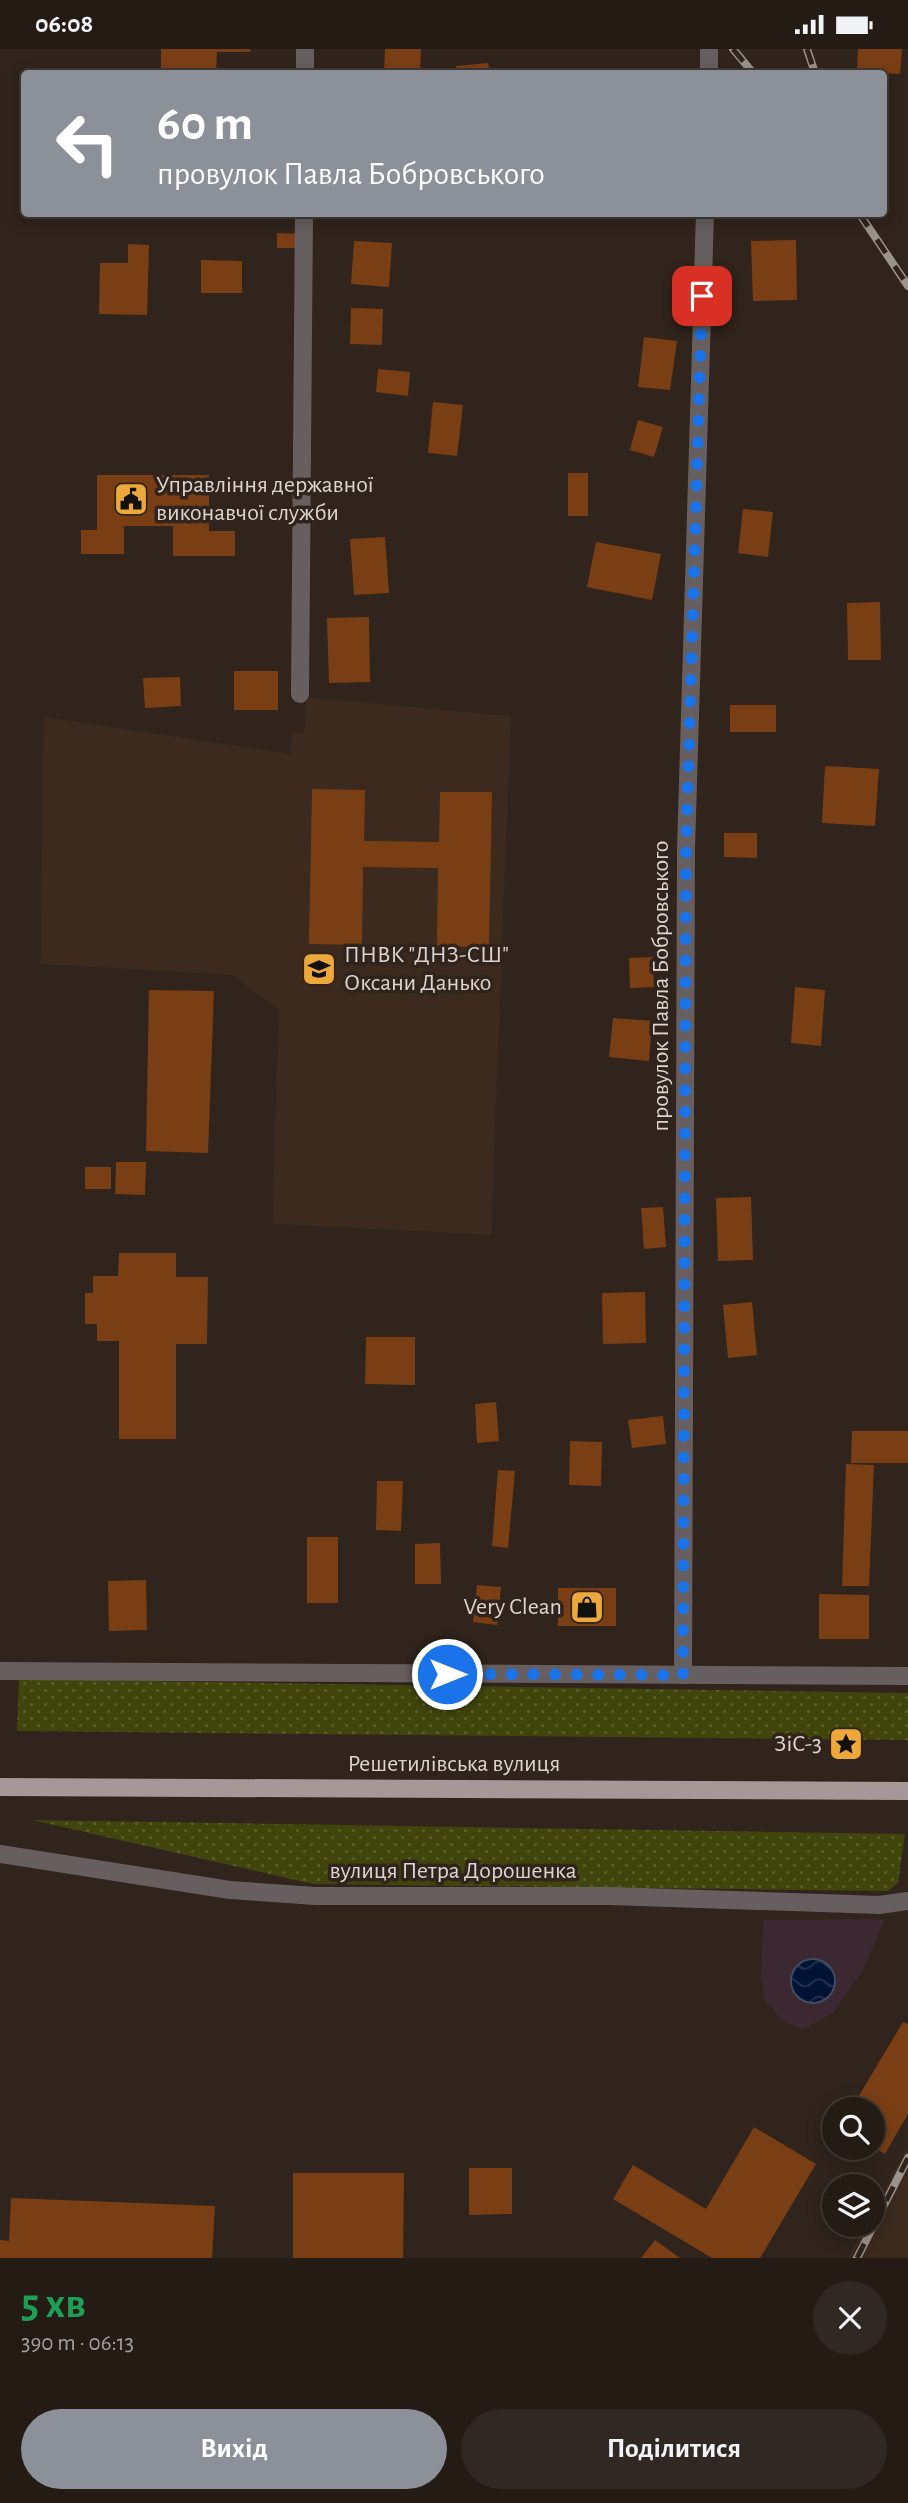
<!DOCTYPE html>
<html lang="uk">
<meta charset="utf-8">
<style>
:root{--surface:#241b15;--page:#302822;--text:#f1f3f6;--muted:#a3a1a0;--line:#413934;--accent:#8c9099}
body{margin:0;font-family:"Alegreya Sans",sans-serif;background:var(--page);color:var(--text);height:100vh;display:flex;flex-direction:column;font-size:26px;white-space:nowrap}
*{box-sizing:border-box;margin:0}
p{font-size:23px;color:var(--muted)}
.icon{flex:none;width:38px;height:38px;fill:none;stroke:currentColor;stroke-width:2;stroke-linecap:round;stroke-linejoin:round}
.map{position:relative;height:2209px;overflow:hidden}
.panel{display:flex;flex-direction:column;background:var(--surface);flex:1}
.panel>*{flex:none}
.banner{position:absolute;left:21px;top:21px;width:866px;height:147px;border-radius:7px;box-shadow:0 4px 18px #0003,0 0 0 2px var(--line);background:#8c9099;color:#fff;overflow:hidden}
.buttons{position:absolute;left:822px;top:2048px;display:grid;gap:14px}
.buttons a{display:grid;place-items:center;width:63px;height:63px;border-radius:50%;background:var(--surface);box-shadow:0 4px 18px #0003,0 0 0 2px var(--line);font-size:35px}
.pin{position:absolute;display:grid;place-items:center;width:60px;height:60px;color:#fff;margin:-30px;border-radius:14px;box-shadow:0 4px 10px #0006}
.me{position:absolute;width:77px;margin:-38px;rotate:90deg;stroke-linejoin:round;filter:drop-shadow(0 0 5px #0008)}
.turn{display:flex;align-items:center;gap:24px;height:147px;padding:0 21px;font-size:32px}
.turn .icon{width:91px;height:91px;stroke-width:2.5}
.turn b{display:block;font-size:49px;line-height:60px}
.round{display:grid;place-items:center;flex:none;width:74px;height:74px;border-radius:37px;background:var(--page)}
.head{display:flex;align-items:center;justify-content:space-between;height:119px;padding:0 21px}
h1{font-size:42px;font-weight:700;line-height:52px;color:#1e9e55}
.button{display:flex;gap:14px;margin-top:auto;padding:14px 21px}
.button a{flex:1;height:80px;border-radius:42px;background:var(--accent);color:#fff;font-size:28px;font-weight:700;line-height:80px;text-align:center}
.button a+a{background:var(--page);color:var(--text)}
.status{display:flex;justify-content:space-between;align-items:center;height:49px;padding:0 35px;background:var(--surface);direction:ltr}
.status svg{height:19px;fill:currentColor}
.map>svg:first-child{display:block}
</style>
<div class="status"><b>06:08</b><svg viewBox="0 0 49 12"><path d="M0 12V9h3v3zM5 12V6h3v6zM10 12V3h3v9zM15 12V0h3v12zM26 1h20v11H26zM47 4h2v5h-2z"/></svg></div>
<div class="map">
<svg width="908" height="2209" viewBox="0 0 908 2209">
<defs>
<pattern id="grass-dots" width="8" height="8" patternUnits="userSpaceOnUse" patternTransform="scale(1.75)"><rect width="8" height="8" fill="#40450b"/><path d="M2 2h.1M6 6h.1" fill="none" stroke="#5b5f2e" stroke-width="1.8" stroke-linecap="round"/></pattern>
<pattern id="water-waves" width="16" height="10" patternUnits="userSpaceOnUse" patternTransform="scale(1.75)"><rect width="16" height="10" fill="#001335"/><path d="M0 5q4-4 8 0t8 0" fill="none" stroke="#253451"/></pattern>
</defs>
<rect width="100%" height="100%" fill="#30241c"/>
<path fill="#3b2830" d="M 885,1870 L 863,1921 L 833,1964 L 804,1980 L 784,1973 L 764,1951 L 761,1927 L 763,1871 Z"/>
<g fill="#3b2a1d">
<path d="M 306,648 L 511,667 L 491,1186 L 272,1175 L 279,961 L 232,926 L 40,915 L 44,668 L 291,705 L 292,684 L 304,684 Z"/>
<path d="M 908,2097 L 908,2209 L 848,2209 L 866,2175 L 873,2175 L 873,2162 Z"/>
</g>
<g fill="url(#grass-dots)">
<path d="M 19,1630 L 908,1644 L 908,1691 L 17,1682 Z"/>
<path d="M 32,1771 L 905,1785 L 898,1834 L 888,1842 L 313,1835 Z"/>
</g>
<circle fill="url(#water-waves)" stroke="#424d63" stroke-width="2" cx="813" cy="1932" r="22"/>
<g fill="#7a3e15">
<path d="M 161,0 L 250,0 L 250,3 L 217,3 L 216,24 L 161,24 Z"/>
<path d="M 385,0 L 421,0 L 420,24 L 384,24 Z"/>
<path d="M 858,0 L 902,0 L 900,25 L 857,23 Z"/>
<path d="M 488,14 L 490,24 L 457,24 L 456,17 Z"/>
<path d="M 277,184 L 300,185 L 299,199 L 277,199 Z"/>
<path d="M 796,191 L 797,251 L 753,252 L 751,192 Z"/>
<path d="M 354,192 L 392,194 L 389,238 L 351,235 Z"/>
<path d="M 128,195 L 149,196 L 147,266 L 99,265 L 100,214 L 128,214 Z"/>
<path d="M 201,211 L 242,212 L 242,244 L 201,244 Z"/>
<path d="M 351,259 L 383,260 L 382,296 L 350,295 Z"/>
<path d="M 644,288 L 677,292 L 670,341 L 638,338 Z"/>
<path d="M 378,320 L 410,323 L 408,347 L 376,343 Z"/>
<path d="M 433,353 L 463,356 L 457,407 L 428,404 Z"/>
<path d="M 638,371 L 663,378 L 654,408 L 630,401 Z"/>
<rect x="568" y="424" width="20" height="43"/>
<path d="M 97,426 L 209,426 L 209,482 L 235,482 L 235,507 L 173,507 L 173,477 L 124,477 L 124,505 L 81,505 L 81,481 L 97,481 Z"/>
<path d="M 743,460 L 773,463 L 768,508 L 738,504 Z"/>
<path d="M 385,488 L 389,544 L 354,546 L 350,490 Z"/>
<path d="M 596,493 L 661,505 L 652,551 L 587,538 Z"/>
<path d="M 880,553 L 881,611 L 848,611 L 847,554 Z"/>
<path d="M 369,568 L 370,633 L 329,634 L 327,569 Z"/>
<rect x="234" y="622" width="44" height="39"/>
<path d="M 180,628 L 181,657 L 145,659 L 143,629 Z"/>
<rect x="730" y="656" width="46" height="27"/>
<path d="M 825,717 L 879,720 L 875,777 L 822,774 Z"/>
<path d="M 312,740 L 365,741 L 364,792 L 439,793 L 440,743 L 492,743 L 489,898 L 437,897 L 438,819 L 363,818 L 362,896 L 309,895 Z"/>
<path d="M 724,784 L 757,784 L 757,809 L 724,808 Z"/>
<path d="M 653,908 L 654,938 L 630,939 L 629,909 Z"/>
<path d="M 795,938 L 825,941 L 821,997 L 791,994 Z"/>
<path d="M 149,941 L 214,942 L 208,1104 L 146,1102 Z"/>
<path d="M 613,969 L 652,972 L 649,1012 L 609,1008 Z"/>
<path d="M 116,1113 L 146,1113 L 145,1146 L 115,1145 Z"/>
<rect x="85" y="1118" width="26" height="22"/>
<path d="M 751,1148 L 753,1211 L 718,1212 L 716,1149 Z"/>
<path d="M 663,1158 L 666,1198 L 644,1200 L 641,1159 Z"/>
<path d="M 119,1204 L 176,1204 L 176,1228 L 208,1228 L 207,1295 L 176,1295 L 176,1390 L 119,1390 L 119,1292 L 97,1292 L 97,1275 L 85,1275 L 85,1244 L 93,1244 L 93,1227 L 118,1227 Z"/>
<path d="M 645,1243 L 646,1294 L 603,1295 L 602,1244 Z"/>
<path d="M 752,1253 L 757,1306 L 728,1309 L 723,1256 Z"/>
<path d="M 366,1288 L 415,1288 L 415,1336 L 365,1335 Z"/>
<path d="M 496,1353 L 499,1392 L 477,1394 L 475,1355 Z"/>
<path d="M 663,1367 L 666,1395 L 632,1399 L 628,1371 Z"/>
<path d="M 852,1382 L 908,1382 L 908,1414 L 851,1414 Z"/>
<path d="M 570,1392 L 602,1393 L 601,1437 L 569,1436 Z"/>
<path d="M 846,1415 L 874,1416 L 869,1537 L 842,1537 Z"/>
<path d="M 498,1421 L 515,1422 L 508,1499 L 492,1497 Z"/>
<path d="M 377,1432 L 403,1432 L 401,1482 L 376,1481 Z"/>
<rect x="307" y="1488" width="31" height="66"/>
<path d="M 440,1494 L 441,1535 L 415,1535 L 415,1495 Z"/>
<path d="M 146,1531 L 147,1581 L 109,1582 L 108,1532 Z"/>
<path d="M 477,1536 L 501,1538 L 497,1576 L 473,1573 Z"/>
<rect x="558" y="1539" width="58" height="38"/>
<path d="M 819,1545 L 869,1546 L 869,1590 L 819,1590 Z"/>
<path d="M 903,1973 L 908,1975 L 908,2065 L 885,2105 L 873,2098 L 873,2060 L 851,2060 Z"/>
<path d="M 754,2078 L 816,2115 L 760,2209 L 712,2209 L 613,2150 L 633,2116 L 706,2160 Z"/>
<path d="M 469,2119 L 512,2119 L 512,2165 L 469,2166 Z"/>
<path d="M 293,2124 L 404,2124 L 403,2209 L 293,2209 Z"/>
<path d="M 11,2149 L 215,2157 L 212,2209 L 0,2209 L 0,2191 L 9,2192 Z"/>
<path d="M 655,2191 L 680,2209 L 641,2209 Z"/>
</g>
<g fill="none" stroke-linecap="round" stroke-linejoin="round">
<g stroke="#675f5f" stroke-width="18">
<path d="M 305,24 L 305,0"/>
<path d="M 709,24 L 709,0"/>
<path d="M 300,645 L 304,164"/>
<path d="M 0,1622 L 908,1627"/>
<path d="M 683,1626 L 686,800 L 705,164"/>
<path d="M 0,1805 L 230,1841 L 315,1847 L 612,1847 L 879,1856 L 908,1852"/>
</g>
<path stroke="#a79796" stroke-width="18" d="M 0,1738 L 908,1742"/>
<g stroke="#9b928c" stroke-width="8">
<g id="rail">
<path d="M 733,0 L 753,24"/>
<path d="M 807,0 L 815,24"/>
<path d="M 859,164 L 908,237"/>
<path d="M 857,2209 L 908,2109"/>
</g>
</g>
<use href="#rail" stroke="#30241c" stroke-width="5" stroke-dasharray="16" stroke-linecap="butt"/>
</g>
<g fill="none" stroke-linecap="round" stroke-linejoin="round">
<path stroke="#1a73e8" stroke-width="12" stroke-dasharray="0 21.6" d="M 447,1625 L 683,1626 L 686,800 L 702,247"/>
</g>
<defs>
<g id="civic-square" transform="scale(1.75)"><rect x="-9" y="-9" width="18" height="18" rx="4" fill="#eda83c" stroke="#30241c"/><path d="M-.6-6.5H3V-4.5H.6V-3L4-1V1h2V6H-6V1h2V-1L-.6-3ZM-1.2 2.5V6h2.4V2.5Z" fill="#111"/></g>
<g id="school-square" transform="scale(1.75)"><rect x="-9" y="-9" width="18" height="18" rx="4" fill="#eda83c" stroke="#30241c"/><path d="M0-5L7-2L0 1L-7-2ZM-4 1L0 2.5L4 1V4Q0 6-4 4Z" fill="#111"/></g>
<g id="shop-square" transform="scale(1.75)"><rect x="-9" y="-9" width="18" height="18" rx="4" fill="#eda83c" stroke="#30241c"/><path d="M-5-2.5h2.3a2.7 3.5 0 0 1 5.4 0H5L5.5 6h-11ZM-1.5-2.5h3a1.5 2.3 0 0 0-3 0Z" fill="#111"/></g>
<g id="sight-square" transform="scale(1.75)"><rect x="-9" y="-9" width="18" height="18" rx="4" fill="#eda83c" stroke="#30241c"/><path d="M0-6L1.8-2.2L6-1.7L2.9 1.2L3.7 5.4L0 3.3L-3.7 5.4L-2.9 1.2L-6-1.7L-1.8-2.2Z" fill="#111"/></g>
</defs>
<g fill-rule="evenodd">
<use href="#civic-square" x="131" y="450"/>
<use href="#school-square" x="319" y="920"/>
<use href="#shop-square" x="587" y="1558"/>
<use href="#sight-square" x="846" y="1695"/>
</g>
<g text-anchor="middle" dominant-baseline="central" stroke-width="7" stroke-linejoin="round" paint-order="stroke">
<g font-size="24" fill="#dcd4cf" stroke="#30241c" text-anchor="start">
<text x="156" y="436">Управління державної<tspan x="156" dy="28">виконавчої служби</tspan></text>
<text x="344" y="906">ПНВК "ДНЗ-СШ"<tspan x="344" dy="28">Оксани Данько</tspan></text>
<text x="562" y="1558" text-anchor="end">Very Clean</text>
<text x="822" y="1695" text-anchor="end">ЗіС-3</text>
</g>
<g font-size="24" fill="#dcd4cf" stroke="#30241c">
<text transform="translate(661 937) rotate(-90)">провулок Павла Бобровського</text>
<text x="454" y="1715">Решетилівська вулиця</text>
<text x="453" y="1822">вулиця Петра Дорошенка</text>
</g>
</g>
</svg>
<div class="buttons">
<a><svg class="icon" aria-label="search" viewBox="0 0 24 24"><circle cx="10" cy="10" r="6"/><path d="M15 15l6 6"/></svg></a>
<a><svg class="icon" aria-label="layers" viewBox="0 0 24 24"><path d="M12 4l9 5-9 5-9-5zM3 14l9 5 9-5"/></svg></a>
</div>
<div class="pin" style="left:702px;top:247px;background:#d93025"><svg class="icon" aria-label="arrive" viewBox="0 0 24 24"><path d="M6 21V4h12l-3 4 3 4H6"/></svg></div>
<svg class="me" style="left:447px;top:1625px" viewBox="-20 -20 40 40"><circle r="17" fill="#1a73e8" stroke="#fff" stroke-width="3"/><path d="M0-11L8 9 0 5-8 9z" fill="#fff"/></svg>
<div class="banner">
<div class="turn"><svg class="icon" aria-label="left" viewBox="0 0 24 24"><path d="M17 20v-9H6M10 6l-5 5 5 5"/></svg><div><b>60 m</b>провулок Павла Бобровського</div></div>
</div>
</div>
<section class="panel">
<div class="head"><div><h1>5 хв</h1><p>390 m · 06:13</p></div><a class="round"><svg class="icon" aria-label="close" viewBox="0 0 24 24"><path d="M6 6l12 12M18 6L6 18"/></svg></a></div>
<div class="button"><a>Вихід</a><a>Поділитися</a></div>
</section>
